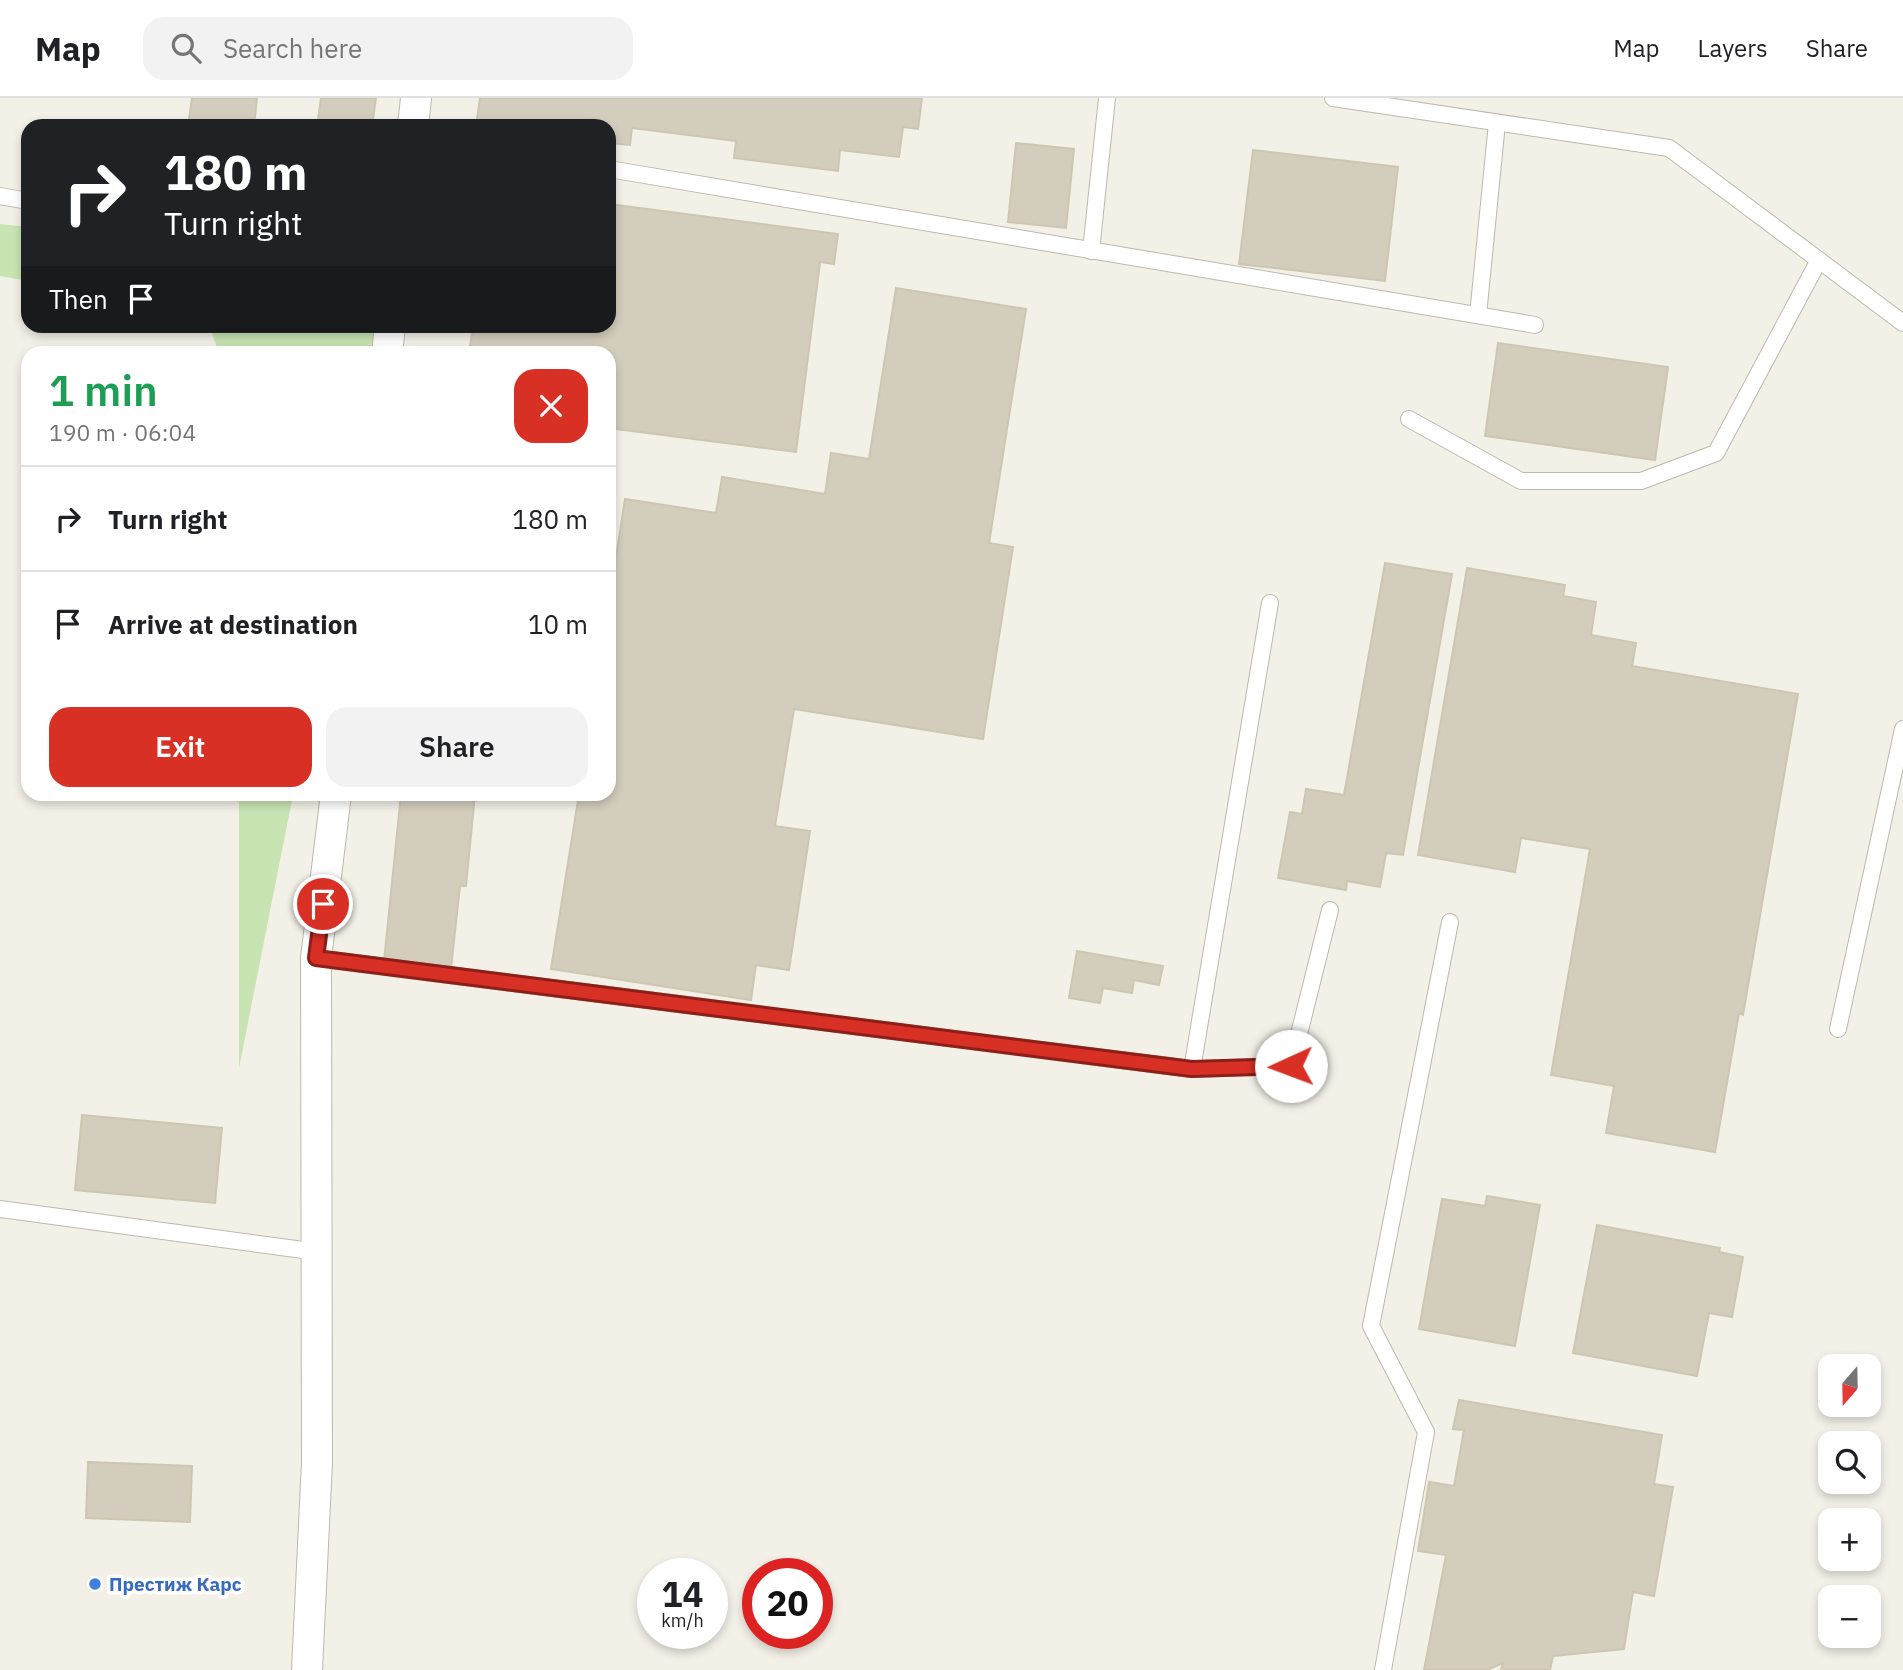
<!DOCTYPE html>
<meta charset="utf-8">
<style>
:root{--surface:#fff;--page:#f2f2f2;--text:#202124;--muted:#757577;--line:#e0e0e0;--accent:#d93025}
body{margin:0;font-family:"IBM Plex Sans",sans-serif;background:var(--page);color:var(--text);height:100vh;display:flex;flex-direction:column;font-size:26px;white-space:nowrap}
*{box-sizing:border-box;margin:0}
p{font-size:23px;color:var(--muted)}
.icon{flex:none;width:38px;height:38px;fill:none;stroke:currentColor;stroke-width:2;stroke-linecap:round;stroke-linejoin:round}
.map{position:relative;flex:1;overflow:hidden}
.sheet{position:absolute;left:21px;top:248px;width:595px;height:455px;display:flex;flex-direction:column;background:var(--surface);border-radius:21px;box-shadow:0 4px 10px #0003}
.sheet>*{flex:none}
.guide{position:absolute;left:21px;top:21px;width:595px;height:214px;border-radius:21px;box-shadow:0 4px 10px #0003;background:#202124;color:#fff;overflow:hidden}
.needle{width:46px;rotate:200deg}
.controls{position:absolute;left:1818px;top:1256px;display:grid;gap:14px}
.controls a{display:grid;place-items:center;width:63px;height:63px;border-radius:14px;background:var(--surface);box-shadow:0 4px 10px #0003;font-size:35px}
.speed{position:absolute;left:637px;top:1460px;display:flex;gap:14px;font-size:35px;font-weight:700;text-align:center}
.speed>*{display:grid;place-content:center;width:91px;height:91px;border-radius:50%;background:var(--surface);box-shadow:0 4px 10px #0003;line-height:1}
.speed small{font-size:18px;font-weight:400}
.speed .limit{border:10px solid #d22;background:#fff;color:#111}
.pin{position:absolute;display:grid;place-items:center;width:60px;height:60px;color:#fff;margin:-30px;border:4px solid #fff;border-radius:50%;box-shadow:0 2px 7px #0007}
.me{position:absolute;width:77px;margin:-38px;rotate:268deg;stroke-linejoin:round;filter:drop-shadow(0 0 5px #0008)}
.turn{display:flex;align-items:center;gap:24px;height:147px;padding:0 28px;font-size:32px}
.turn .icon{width:91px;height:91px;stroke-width:2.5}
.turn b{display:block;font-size:49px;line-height:60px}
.then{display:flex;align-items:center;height:66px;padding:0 28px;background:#0003;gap:14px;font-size:26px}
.round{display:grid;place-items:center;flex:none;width:74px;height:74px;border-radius:21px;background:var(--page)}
.head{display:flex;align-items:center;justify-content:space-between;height:119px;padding:0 28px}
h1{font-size:42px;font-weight:600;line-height:52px;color:#1e9e55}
.cta{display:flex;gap:14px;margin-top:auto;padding:14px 28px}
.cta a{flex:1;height:80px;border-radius:21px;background:var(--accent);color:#fff;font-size:28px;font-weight:600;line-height:80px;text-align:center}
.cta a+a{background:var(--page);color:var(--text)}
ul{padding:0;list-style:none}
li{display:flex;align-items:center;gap:21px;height:105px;padding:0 28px;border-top:2px solid var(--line)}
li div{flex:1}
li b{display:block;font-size:26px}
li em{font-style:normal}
header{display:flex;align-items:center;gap:42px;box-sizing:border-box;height:98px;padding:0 35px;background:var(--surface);border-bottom:2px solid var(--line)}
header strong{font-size:33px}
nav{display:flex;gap:38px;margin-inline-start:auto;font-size:24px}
.search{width:490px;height:63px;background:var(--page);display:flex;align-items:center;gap:18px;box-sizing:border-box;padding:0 24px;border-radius:21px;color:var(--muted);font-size:26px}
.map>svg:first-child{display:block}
</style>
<header>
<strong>Map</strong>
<div class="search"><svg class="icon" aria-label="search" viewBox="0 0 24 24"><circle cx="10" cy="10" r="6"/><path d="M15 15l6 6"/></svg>Search here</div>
<nav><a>Map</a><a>Layers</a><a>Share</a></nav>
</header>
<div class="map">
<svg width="1903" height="1572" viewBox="0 0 1903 1572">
<rect width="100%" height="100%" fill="#f2f0e7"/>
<g fill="#c8e4b3">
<path d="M 0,126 L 28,129 L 28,183 L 0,178 Z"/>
<path d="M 205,228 L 385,228 L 381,256 L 219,255 L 210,230 Z"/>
<path d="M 239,697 L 293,697 L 239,970 Z"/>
</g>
<g fill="#d3cdbe" stroke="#cdc6b1" stroke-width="2">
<path d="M 192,0 L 257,0 L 254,28 L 188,28 Z"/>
<path d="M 321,0 L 376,0 L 372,28 L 317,28 Z"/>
<path d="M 480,0 L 922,0 L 918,31 L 903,29 L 899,59 L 840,52 L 838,73 L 734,60 L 736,43 L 632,30 L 630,47 L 609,45 L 609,28 L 476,28 Z"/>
<path d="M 1016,45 L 1074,51 L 1066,130 L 1008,124 Z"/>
<path d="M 1253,52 L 1398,69 L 1385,183 L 1239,166 Z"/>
<path d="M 609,106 L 838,136 L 834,166 L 820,164 L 796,354 L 609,330 L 609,256 L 469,256 L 473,228 L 609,228 Z"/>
<path d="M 896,190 L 1026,211 L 989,445 L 1013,449 L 983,641 L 794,611 L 775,728 L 810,733 L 789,872 L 756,867 L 751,902 L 551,871 L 579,696 L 609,696 L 609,505 L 625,401 L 716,415 L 722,379 L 825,396 L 831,355 L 869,361 Z"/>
<path d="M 1498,245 L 1668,269 L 1655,362 L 1485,338 Z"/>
<path d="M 1385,465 L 1452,476 L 1403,757 L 1386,755 L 1380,789 L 1347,783 L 1346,792 L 1278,780 L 1290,714 L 1302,716 L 1306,691 L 1344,697 Z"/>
<path d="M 1467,470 L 1565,487 L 1563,498 L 1596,504 L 1591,537 L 1636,545 L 1632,568 L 1798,596 L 1743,917 L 1739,915 L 1715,1054 L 1606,1035 L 1614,988 L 1551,977 L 1590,751 L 1521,740 L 1515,774 L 1418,757 Z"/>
<path d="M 401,696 L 475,696 L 466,788 L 460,788 L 451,870 L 384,863 Z"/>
<path d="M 1077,853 L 1163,868 L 1159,887 L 1134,882 L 1132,895 L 1103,890 L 1100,905 L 1069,900 Z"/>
<path d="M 82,1017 L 222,1030 L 215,1105 L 75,1092 Z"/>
<path d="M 1487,1098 L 1540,1107 L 1515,1248 L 1419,1231 L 1442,1101 L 1485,1108 Z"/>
<path d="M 1597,1127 L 1720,1150 L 1719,1154 L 1743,1159 L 1732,1219 L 1709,1215 L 1697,1278 L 1573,1255 Z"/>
<path d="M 1459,1302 L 1662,1337 L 1654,1386 L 1673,1389 L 1654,1498 L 1633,1494 L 1624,1551 L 1553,1558 L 1550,1572 L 1501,1572 L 1503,1565 L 1487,1572 L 1424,1572 L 1446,1457 L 1418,1453 L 1429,1384 L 1454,1388 L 1464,1332 L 1453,1331 Z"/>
<path d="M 88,1364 L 192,1368 L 190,1424 L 86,1420 Z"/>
</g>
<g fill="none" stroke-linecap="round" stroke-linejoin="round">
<g stroke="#bdb9ab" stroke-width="18">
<g id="service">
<path d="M 1333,0 L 1669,50 L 1903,225"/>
<path d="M 609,71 L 1535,227"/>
<path d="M 0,98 L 28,103"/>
<path d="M 1091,153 L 1107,0"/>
<path d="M 1478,217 L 1497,25"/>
<path d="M 1409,321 L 1521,383 L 1641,383 L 1716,355 L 1819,162"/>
<path d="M 316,860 L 1192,971 L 1291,968 L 1330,812"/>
<path d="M 1838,931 L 1903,631"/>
<path d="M 1192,971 L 1270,505"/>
<path d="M 0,1111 L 318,1154"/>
<path d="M 1383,1572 L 1426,1334 L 1371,1228 L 1450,824"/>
</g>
</g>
<g stroke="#bdb9ab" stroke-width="32">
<g id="minor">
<path d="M 413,28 L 416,0"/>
<path d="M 387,256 L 390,228"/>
<path d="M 307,1572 L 317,1364 L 316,860 L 336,696"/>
</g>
</g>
<use href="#service" stroke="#fff" stroke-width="16"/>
<use href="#minor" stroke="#fff" stroke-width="30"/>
</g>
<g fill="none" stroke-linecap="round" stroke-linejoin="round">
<g stroke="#8d1f18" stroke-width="18">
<path id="route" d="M 323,806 L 316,860 L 1192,971 L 1291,968"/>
</g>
<use href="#route" stroke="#d93025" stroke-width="12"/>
</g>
<circle fill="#3f7fe0" stroke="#fff" stroke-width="2.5" cx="95" cy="1486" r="7"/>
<g text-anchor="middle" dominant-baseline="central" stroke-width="7" stroke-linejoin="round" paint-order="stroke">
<g font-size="19" font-weight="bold" fill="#366cbe" stroke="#fff" text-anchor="start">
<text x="109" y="1486">Престиж Карс</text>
</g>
</g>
</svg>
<div class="controls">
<a><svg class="needle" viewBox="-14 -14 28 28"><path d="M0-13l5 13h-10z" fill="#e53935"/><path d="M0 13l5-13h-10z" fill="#757577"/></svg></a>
<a><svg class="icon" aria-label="search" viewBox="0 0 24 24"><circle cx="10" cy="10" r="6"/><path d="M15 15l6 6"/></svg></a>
<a>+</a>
<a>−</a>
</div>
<div class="speed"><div>14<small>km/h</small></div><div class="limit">20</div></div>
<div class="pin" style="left:323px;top:806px;background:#d93025"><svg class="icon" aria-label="arrive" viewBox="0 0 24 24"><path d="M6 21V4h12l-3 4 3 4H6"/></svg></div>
<svg class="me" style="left:1291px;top:968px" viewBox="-20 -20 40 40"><circle r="19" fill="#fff"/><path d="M0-13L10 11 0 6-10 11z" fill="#d93025"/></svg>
<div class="guide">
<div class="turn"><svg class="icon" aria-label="right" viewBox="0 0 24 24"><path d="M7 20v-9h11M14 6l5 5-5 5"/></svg><div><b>180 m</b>Turn right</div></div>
<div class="then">Then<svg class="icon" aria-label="arrive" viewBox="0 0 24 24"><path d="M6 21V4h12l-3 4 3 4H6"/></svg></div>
</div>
<section class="sheet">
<div class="head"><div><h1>1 min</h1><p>190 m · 06:04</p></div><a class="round" style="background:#d93025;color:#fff"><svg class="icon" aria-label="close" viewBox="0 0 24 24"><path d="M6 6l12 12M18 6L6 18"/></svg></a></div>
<ul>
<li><svg class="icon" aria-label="right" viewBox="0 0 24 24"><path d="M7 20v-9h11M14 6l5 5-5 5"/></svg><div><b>Turn right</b></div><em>180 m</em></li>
<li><svg class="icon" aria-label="arrive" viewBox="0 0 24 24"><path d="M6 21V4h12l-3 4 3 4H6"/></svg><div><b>Arrive at destination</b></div><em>10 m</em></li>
</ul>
<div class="cta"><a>Exit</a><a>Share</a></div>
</section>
</div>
